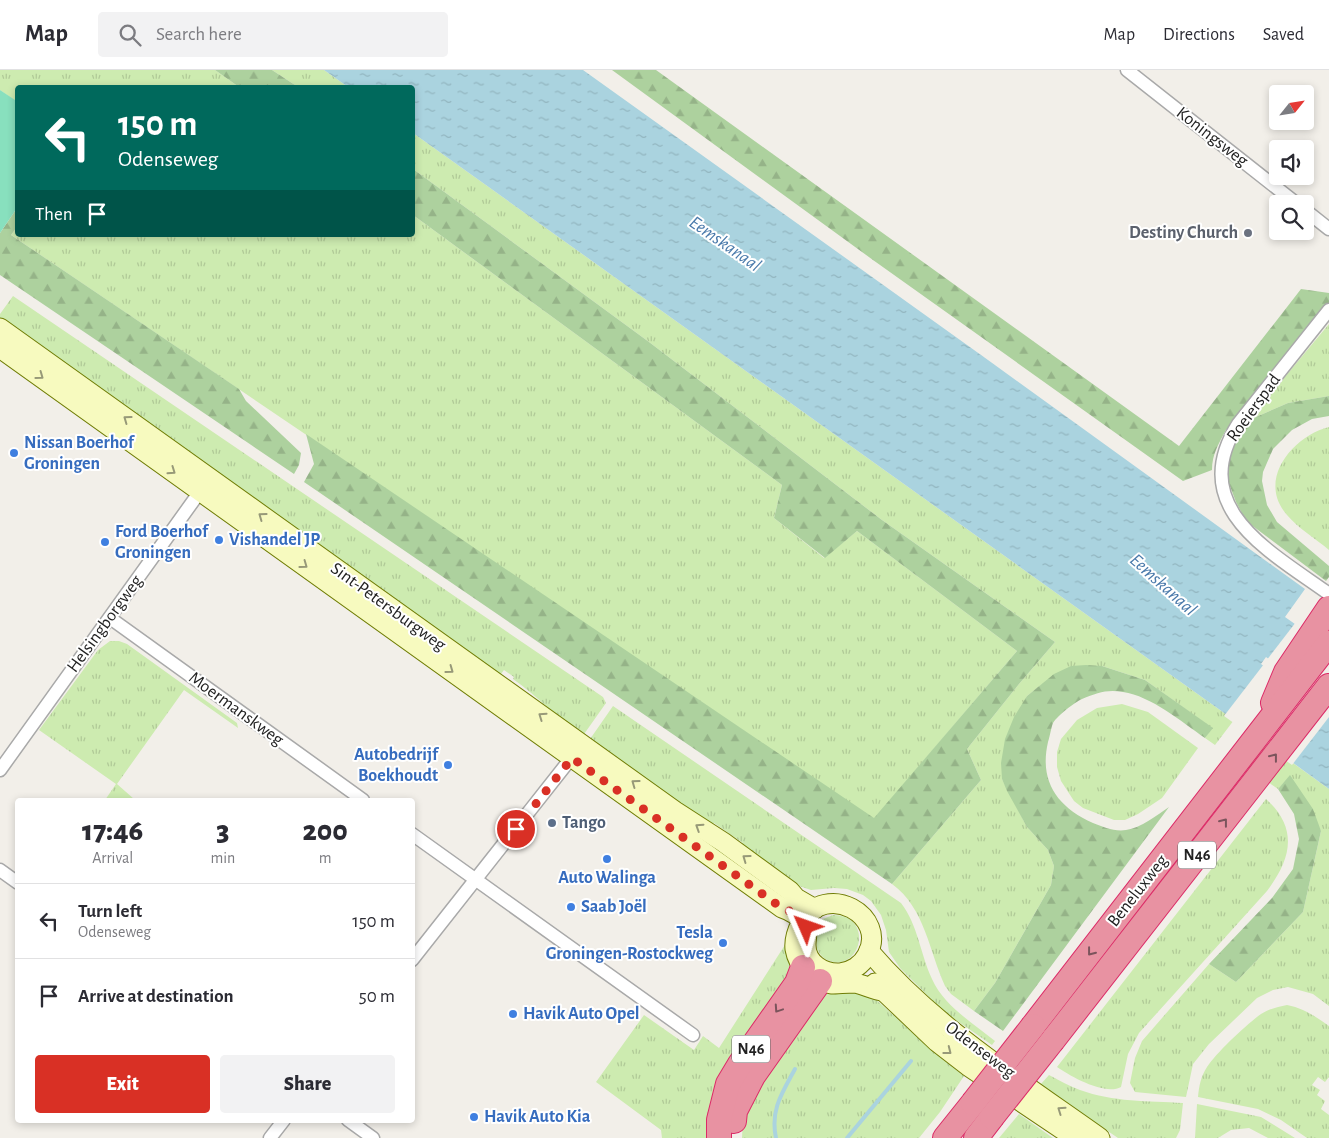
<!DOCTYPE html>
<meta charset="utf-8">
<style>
:root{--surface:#fff;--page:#f2f2f3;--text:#2b2b33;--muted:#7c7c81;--line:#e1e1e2;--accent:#d93025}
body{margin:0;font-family:"Alegreya Sans",sans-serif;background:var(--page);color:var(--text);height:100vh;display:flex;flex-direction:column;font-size:19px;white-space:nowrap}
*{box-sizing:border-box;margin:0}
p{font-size:16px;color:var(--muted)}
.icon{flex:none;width:28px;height:28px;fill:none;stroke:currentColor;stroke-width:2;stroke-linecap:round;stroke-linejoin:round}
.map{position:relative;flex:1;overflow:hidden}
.side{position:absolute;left:15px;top:728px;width:400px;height:325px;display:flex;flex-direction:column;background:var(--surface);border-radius:5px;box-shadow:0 2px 8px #0003}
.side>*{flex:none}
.banner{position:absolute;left:15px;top:15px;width:400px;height:152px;border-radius:5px;box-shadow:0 2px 8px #0003;background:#00695c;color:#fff;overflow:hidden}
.needle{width:32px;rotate:60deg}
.fabs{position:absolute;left:1269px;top:15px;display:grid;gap:10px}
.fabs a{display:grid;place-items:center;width:45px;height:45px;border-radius:5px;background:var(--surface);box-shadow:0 2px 8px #0003;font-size:25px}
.pin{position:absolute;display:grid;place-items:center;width:42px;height:42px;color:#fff;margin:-21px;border:2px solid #fff;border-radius:50%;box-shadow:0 1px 5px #0007}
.me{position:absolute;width:55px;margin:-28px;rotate:313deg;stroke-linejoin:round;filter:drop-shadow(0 0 4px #0008)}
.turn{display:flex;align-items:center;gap:18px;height:105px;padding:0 20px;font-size:22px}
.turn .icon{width:65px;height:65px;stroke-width:2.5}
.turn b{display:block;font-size:35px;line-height:42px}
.then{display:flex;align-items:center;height:48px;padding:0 20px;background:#0003;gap:10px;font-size:19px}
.eta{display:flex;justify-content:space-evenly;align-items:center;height:85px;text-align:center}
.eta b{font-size:30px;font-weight:800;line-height:35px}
.button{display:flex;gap:10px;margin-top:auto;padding:10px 20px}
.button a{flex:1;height:58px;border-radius:5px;background:var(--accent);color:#fff;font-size:20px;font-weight:800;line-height:58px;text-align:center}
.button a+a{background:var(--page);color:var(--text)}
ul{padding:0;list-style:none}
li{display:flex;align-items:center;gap:15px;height:75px;padding:0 20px;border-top:1px solid var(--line)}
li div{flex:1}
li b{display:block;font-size:19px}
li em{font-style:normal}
header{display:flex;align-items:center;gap:30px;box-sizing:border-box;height:70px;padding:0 25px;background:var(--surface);border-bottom:1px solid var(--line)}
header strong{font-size:24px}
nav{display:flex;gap:28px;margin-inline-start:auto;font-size:18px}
.search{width:350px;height:45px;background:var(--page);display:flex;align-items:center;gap:12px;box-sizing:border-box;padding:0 18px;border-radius:5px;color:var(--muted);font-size:19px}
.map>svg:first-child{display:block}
</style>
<header>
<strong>Map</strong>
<div class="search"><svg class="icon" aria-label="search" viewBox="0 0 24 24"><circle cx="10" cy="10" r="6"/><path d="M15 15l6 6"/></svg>Search here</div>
<nav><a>Map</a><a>Directions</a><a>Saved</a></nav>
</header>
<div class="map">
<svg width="1329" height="1068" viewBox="0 0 1329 1068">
<defs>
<pattern id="grass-tufts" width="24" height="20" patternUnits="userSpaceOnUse" patternTransform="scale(1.25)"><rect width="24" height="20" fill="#cdebb0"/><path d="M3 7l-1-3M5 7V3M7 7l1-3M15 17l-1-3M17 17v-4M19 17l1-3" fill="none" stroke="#b0c997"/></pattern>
<pattern id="forest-firs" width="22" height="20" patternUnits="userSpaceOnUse" patternTransform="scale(1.25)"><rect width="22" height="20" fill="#add19e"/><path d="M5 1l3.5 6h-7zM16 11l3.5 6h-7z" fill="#95b388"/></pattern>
<pattern id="water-ripples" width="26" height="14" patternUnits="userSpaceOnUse" patternTransform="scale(1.25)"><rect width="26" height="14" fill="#aad3df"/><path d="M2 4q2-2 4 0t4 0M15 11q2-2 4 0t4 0" fill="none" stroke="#92b5bf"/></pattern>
</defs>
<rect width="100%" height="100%" fill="#f2efe9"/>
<g fill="url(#grass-tufts)">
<path d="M 0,0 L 215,0 L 239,17 L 18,18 L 17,32 L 0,20 Z"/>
<path d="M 272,0 L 324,0 L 348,17 L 298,17 Z"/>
<path d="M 413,63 L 1234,650 L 1215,675 L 1205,668 L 1212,658 L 1145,610 L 1102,596 L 1041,615 L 1027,626 L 1002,709 L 1027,757 L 1048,780 L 1054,796 L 1051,815 L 995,913 L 974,941 L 951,924 L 945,916 C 929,881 925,838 892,814 L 981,710 L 967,679 L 1019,614 L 1055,572 L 882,450 L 649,272 L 413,99 Z"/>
<path d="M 413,145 L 782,415 L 774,448 L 824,488 L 857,461 L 1017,581 L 874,749 L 11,165 L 17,157 L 18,165 L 412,165 Z"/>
<path d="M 13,226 L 603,627 L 606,633 L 582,667 C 558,648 537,626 513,609 L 514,607 L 504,600 L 501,604 L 478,594 L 0,253 L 0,244 Z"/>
<path d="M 1329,254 L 1329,326 L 1288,333 L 1249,350 Z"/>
<path d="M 1329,357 L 1329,480 C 1316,469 1298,458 1287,445 C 1256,410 1293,366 1329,357 Z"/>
<path d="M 110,571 L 119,571 L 127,574 L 237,653 L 238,658 L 184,620 L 117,714 L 134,729 L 133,730 L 105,730 L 116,714 L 39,660 L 98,580 Z"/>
<path d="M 1122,634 L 1148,642 L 1198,678 L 1162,728 L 1138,744 L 1125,750 L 1114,750 L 1083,738 L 1074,731 L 1061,711 L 1057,697 L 1057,682 L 1061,669 L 1077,650 L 1097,638 Z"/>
<path d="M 613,636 L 901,833 C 918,855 920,883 932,909 C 944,936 973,953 995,971 L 992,975 L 943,941 L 900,898 L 889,882 L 886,860 L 881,845 L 871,831 L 863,825 L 847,819 L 834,818 L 811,820 L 799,816 L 741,776 L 743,773 L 714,753 L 711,756 L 588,672 Z"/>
<path d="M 1254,665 L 1329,719 L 1329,936 L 1313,924 L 1288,917 L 1273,920 L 1257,928 L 1209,974 L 1193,994 L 1186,1027 L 1135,1022 L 1130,1013 L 1135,988 L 1142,971 L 1209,894 L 1236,912 L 1303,842 L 1321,761 L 1290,706 L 1278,719 L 1236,690 Z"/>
<path d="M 1266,729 C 1299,759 1291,789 1267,821 L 1139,963 L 1128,984 L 1121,1017 C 1105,1026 1070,1006 1057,997 Z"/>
<path d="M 833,845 C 874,845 862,901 830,891 C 825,890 821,886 818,881 C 814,873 820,861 818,851 Z"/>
<path d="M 790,867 L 794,902 L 712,1068 L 662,1068 L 661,1060 L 596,1012 L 644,945 L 694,980 L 703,966 L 719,978 Z"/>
<path d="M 855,918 L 871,925 L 935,983 L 964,1006 L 940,1042 L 919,1068 L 742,1068 L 743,1048 L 747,1027 L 825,922 Z"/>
<path d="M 1287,935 C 1303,938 1315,946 1329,956 L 1329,1007 L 1325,1012 L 1318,1007 L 1312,1015 L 1320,1020 L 1317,1025 L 1325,1031 L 1321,1039 L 1329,1045 L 1329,1068 L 1307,1068 L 1281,1050 L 1258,1039 L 1198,1027 C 1199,1016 1201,1006 1207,997 C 1216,983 1247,954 1261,944 C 1269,939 1277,937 1287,935 Z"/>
<path d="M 1049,1005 C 1059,1010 1069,1016 1080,1020 C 1113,1032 1148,1031 1183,1033 L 1180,1060 L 1176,1068 L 1118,1068 L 1040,1015 Z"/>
<path d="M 1197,1034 L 1261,1047 L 1295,1068 L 1268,1068 L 1249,1058 L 1231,1060 L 1218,1068 L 1195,1068 Z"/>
<path d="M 1019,1044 L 1053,1068 L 999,1068 Z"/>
</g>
<g fill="url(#forest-firs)">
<path d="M 215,0 L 272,0 L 298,17 L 239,17 Z"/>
<path d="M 612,0 L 656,0 L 1179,376 L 1301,219 L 1329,223 L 1329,238 L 1226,360 C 1219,373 1212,384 1212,400 L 1183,411 L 873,190 Z"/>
<path d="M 413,99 L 649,272 L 882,450 L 1055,572 L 1019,614 L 967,679 L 981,710 L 892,814 L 304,412 L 314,394 L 306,364 L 874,748 L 1017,581 L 857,461 L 825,488 L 774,448 L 782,415 L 413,145 Z"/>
<path d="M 17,138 L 17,157 L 11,165 L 239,319 L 246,331 L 301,383 L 299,395 L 294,404 L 0,205 L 0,163 Z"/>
<path d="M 1329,326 L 1329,346 L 1312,349 L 1292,360 L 1273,379 L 1263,402 L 1262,411 L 1267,435 L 1277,452 L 1329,496 L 1329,507 L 1326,511 L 1246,451 L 1236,432 L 1225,403 L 1237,364 L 1249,350 L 1288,333 Z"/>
<path d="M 1086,595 L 1102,596 L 1145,610 L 1213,658 L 1205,668 C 1182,652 1151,626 1123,622 C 1107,619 1097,623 1082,629 C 1074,633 1058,645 1053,653 C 1051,658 1050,666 1048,672 C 1039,711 1057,737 1093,753 C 1103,757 1115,762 1126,760 C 1141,758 1157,745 1169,737 L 1003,961 L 974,941 L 995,913 L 1051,815 L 1054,796 L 1048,780 L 1027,757 L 1007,721 L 1002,709 L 1001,693 L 1005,669 L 1014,647 L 1027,626 L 1054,604 L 1071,596 Z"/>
<path d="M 1290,705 L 1313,739 L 1321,761 L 1303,842 L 1236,912 L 1209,894 L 1272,828 L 1293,799 L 1299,769 L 1294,744 L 1278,719 Z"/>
</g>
<path fill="#88e0be" d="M 0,20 L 18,32 L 17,138 L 0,163 Z"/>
<path fill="url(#water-ripples)" d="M 324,0 L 583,0 L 988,290 L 1305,519 L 1285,547 L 1329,578 L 1329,633 L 1266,587 L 1261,594 L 1329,643 L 1329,719 L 1234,650 L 413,63 L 412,18 L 348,17 Z"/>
<g fill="#f2efe9">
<path d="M 1296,552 L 1329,575 L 1329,635 L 1266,591 Z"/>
<path d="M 1264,594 L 1329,640 L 1329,647 L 1292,695 L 1224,646 Z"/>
</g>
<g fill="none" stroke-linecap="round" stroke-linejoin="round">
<g stroke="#aad3df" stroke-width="4">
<path d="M 776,1068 C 770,1040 782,1023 795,999"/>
<path d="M 847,1068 L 911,991"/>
</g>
<g stroke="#a9a9a9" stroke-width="15">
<g id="street">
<path d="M 1127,0 L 1297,134"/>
<path d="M 1305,140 L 1329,159"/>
<path d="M 1329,240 L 1238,354 C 1185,438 1271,482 1329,524"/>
<path d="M 110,548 L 363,730"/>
<path d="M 0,700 L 204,416"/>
<path d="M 412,764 L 693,965"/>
<path d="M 0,800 L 18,813"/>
<path d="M 412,890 L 576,682"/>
<path d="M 348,1050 L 373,1068"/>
<path d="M 270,1068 L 284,1050"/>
</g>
</g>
<g stroke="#707d05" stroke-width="21">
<g id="secondary">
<path d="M 0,258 L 675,741 L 723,772 L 790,821 L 796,828 L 815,839"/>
<path d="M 0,278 L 782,838 C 791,841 798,845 804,853 C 809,860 806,867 806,875 C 806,893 823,904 840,903 C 851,902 862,895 867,885 C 889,846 826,810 801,853 C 797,861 794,870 795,879 C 798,897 813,911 831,914 C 838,914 846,913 854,913 C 864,914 872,920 883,921"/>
<path d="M 869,881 C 933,956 1020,1011 1100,1068"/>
<path d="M 875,913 L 937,972 L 968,996 L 1075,1068"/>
</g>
</g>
<g stroke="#dc2a67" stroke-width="26">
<g id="highway">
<path d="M 1273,633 L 1286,602 L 1329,538"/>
<path d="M 1033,956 L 1329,573"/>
<path d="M 1053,970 L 1329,616"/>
<path d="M 734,1051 L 735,1041 L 753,1006 L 820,911"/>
<path d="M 719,1068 L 719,1050 L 728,1014 L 740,994 L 797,913 L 803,897"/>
<path d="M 945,1068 L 973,1033"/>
<path d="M 976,1068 L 992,1047"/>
</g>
</g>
<use href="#street" stroke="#fff" stroke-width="12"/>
<use href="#secondary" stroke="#f7fabf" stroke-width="19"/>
<use href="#highway" stroke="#e892a2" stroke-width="24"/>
<g stroke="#dc2a67" stroke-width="26" stroke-linecap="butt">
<g id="highway-bridge">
<path d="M 973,1033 L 1033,956"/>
<path d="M 992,1047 L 1053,970"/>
</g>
</g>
<use href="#highway-bridge" stroke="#e892a2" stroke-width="24"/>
</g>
<defs><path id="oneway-chevron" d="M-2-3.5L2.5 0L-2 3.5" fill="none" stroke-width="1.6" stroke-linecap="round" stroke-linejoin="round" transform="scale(1.25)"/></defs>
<g stroke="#979978">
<use href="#oneway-chevron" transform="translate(40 306) rotate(36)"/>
<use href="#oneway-chevron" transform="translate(127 349) rotate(-144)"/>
<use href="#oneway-chevron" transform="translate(172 401) rotate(35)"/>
<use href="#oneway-chevron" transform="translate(262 446) rotate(-144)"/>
<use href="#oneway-chevron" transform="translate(304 495) rotate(36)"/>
<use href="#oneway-chevron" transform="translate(450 600) rotate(36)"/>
<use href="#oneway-chevron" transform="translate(542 646) rotate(-145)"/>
<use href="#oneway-chevron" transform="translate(635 713) rotate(-144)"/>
<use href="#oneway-chevron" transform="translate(699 757) rotate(-147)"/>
<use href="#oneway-chevron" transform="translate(746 788) rotate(-144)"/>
<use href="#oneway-chevron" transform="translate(948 981) rotate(38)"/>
<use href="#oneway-chevron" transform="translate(1061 1040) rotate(-145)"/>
</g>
<g stroke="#7b545c">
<use href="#oneway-chevron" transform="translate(1274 687) rotate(-52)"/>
<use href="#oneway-chevron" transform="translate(1224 752) rotate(-52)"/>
<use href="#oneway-chevron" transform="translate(1091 882) rotate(128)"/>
<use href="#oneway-chevron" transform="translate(778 939) rotate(124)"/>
</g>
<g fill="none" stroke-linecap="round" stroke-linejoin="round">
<path stroke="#d93025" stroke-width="9" stroke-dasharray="0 16.2" d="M 516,759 L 572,688 L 782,838 C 793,842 800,847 806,857"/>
</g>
<circle fill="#6b7280" stroke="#fff" stroke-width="2" cx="1248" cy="163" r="5"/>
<g fill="#3f7fe0" stroke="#fff" stroke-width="2">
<circle cx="14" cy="383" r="5"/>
<circle cx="219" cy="470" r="5"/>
<circle cx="105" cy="472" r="5"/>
<circle cx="448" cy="695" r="5"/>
<circle cx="607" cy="789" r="5"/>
<circle cx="571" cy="837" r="5"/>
<circle cx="723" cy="873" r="5"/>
<circle cx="513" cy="944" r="5"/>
<circle cx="474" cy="1047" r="5"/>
</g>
<circle fill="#5c6f8a" stroke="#fff" stroke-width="2" cx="552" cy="753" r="5"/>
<g text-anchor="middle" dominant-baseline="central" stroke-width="4" stroke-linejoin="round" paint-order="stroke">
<g fill="#fff" stroke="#646464" stroke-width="1">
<rect x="1178" y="771.5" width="38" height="27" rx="4"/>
<rect x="732" y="965.5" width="38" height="27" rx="4"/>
</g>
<g font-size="16" font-weight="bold" fill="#222">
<text x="1197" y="785">N46</text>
<text x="751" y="979">N46</text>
</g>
<g font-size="18" fill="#222" stroke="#fff">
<text transform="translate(1212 67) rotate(38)">Koningsweg</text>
<text transform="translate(1254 338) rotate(-54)">Roeierspad</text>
<text transform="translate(388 537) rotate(36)">Sint-Petersburgweg</text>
<text transform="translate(105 554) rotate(-54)">Helsingborgweg</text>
<text transform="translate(236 639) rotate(36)">Moermanskweg</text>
<text transform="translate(1138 821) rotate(-52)">Beneluxweg</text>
<text transform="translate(980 980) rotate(37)">Odenseweg</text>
</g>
<g font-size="18" font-weight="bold" fill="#5b616d" stroke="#fff" text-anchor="end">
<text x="1238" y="163">Destiny Church</text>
</g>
<g font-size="18" font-weight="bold" fill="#366cbe" stroke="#fff" text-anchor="start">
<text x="24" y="373">Nissan Boerhof<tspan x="24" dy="21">Groningen</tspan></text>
<text x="115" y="462">Ford Boerhof<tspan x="115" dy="21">Groningen</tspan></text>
<text x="229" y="470">Vishandel JP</text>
<text x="438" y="685" text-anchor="end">Autobedrijf<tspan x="438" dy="21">Boekhoudt</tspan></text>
<text x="607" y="808" text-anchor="middle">Auto Walinga</text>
<text x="581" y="837">Saab Joël</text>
<text x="713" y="863" text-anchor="end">Tesla<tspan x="713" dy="21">Groningen-Rostockweg</tspan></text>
<text x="523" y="944">Havik Auto Opel</text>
<text x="484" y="1047">Havik Auto Kia</text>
</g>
<g font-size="18" font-weight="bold" fill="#4e5e75" stroke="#fff" text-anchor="start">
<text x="562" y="753">Tango</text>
</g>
<g font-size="19" font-style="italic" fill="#4a7aab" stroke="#fff">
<text transform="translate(725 174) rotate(35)">Eemskanaal</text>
<text transform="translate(1163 515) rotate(42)">Eemskanaal</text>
</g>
</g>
</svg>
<div class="fabs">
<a><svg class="needle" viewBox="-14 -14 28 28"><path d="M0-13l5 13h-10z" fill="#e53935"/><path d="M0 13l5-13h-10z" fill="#7c7c81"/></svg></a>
<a><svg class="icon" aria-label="sound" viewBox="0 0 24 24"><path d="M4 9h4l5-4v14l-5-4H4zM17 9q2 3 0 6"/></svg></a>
<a><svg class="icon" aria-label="search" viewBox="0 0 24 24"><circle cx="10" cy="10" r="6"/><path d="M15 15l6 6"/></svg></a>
</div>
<div class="pin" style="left:516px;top:759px;background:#d93025"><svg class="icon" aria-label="arrive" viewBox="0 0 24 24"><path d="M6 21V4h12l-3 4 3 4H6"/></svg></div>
<svg class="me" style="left:806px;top:857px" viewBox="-20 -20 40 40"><path d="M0-17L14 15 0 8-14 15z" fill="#d93025" stroke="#fff" stroke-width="4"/></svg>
<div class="banner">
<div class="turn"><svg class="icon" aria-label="left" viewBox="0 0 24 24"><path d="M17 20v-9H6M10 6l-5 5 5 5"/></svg><div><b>150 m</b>Odenseweg</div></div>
<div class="then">Then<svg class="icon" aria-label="arrive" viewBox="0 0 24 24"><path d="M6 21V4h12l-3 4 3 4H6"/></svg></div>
</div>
<section class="side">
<div class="eta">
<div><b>17:46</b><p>Arrival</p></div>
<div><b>3</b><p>min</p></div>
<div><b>200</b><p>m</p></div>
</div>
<ul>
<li><svg class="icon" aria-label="left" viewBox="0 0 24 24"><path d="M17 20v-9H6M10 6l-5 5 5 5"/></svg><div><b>Turn left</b><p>Odenseweg</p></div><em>150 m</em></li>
<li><svg class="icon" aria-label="arrive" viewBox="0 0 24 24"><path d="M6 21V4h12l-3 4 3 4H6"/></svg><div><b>Arrive at destination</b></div><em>50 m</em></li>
</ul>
<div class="button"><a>Exit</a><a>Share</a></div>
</section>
</div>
